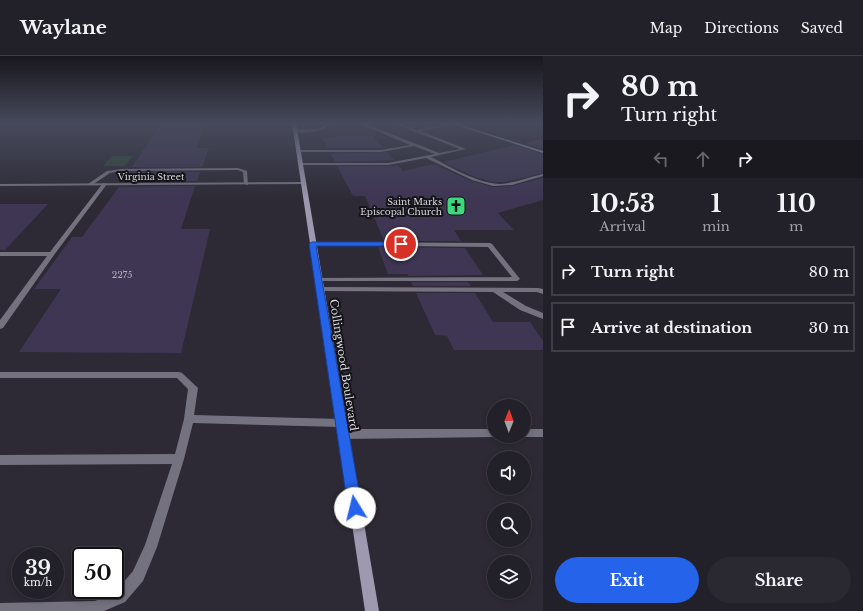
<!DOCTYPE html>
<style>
:root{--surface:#222028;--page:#2a2830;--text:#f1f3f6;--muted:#a2a3a8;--line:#3f3e45;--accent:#2563eb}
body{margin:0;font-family:"Libre Baskerville",serif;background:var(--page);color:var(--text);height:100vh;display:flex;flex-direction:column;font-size:15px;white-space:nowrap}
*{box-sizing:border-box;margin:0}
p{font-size:13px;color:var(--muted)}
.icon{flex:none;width:22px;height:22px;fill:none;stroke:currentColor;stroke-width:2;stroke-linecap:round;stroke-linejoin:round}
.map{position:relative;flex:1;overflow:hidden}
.drawer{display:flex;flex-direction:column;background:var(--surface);width:320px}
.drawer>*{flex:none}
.hud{background:#222028;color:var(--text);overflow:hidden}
.needle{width:26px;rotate:1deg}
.fabs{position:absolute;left:487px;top:343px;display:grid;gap:8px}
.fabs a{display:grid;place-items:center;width:44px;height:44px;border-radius:50%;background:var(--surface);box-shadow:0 2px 6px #0003,0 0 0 1px var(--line);font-size:20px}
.speed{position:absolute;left:12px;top:491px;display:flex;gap:8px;font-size:20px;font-weight:700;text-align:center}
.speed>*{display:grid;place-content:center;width:52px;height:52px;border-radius:50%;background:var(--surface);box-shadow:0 2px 6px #0003,0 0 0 1px var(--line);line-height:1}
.speed small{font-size:10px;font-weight:400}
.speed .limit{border:2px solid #111;border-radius:6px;background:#fff;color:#111}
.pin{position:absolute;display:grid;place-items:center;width:34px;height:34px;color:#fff;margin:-17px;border:2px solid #fff;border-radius:50%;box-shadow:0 1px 4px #0007}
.me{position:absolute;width:44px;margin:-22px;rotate:351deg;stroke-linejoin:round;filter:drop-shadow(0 0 3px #0008)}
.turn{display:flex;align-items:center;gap:14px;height:84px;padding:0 12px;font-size:18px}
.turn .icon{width:52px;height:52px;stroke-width:2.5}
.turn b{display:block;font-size:28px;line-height:34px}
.lanes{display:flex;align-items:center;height:38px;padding:0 12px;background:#0003;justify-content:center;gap:20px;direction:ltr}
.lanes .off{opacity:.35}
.eta{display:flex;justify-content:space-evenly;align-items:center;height:68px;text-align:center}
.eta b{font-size:24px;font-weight:700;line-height:28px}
.primary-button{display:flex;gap:8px;margin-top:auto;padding:8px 12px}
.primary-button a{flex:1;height:46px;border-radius:24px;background:var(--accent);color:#fff;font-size:16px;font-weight:700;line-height:46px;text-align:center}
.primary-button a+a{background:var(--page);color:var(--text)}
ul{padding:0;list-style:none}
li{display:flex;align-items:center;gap:12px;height:50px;margin:0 8px 6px;padding:0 4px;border:2px solid var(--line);border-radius:0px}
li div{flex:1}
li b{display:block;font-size:15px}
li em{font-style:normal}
header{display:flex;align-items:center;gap:24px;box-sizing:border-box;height:56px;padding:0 20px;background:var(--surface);border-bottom:1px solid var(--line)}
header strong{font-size:19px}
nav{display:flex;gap:22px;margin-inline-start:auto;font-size:14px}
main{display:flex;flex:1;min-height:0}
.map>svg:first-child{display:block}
</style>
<header>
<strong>Waylane</strong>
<nav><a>Map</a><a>Directions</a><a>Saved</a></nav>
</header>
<main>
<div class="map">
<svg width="543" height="555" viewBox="0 0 543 555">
<rect width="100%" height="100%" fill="#2d2a35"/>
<path fill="#2c4834" d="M 112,100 L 133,100 L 125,110 L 103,110 Z"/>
<g fill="#3e3653">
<path d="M 161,68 L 205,68 L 196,92 L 209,92 L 202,111 L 132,111 Z"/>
<path d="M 337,80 L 373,80 L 383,92 L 328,92 L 322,82 L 337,81 Z"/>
<path d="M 543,83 L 543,93 L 524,87 Z"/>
<path d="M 515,89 L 543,98 L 543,117 L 506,126 L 492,126 L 475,121 L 443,106 Z"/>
<path d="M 387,96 L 394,104 L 335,106 L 331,98 Z"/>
<path d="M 434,108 L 471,125 L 493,131 L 512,130 L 543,122 L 543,144 L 498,157 L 514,174 L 454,174 L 461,185 L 384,185 L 365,140 L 353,140 L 337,110 L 388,110 L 398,109 L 403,115 Z"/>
<path d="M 129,116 L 200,116 L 197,125 L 123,126 Z"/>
<path d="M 195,130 L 181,173 L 210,173 L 181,297 L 19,296 L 61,233 L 34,233 L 72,181 L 82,181 L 119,131 Z"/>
<path d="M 0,148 L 48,148 L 5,194 L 0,194 Z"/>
<path d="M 378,191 L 465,192 L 483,219 L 408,220 L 408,218 L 388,218 Z"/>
<path d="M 411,226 L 468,226 L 471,230 L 413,230 Z"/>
<path d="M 416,237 L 475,237 L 493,266 L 530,266 L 543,285 L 543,294 L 454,294 L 447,280 L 435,279 Z"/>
</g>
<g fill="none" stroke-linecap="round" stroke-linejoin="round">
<g fill="#757280" fill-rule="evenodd">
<path d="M 328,67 L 331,67 C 324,76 304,79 293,75 C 304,71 319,77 328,67 Z"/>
<path d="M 374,67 L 380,67 L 369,69 L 439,97 L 460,93 L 392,67 L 396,67 L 417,74 L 454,67 L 454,68 L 421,75 L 466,93 L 431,101 C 451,111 478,128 501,128 C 515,127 529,121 543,118 L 543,120 L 512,129 L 493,130 L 472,124 L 426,102 L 388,109 L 300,109 L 298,108 L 300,107 L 388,107 L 435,98 L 414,90 L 381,96 L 298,96 L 296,95 L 298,94 L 381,94 L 410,89 L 363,69 Z"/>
<path d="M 238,112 L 247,115 L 248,129 L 244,128 L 243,116 L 238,114 L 122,115 L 110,117 L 92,129 L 88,128 L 107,115 L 122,113 Z"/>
<path d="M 103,127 L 107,128 L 54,199 L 3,272 L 0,273 L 0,264 L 47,200 L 0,200 L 0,196 L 50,196 Z"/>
<path d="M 313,186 L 490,187 L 492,188 L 520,223 L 517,225 L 318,225 L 315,223 L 316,222 L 512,221 L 488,191 L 311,189 L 311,187 Z"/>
<path d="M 318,231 L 538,232 L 543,233 L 543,238 L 537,236 L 503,236 L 526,250 L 543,257 L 543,263 L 520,254 L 493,236 L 320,235 L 318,235 L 316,233 Z"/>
<path d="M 0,316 L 179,316 L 182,317 L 198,332 L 194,359 L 341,363 L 345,364 L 346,367 L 345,370 L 341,371 L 193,367 L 184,403 L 157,491 L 143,525 L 125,546 L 104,555 L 0,555 L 0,547 L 95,545 L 115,536 L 133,515 L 145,489 L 172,408 L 0,409 L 0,399 L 175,398 L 184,363 L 188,333 L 177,322 L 0,322 Z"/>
<path d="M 343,373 L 494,373 L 494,380 L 498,380 L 494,381 L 343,383 L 339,381 L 338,378 L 339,375 Z"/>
<path d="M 524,373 L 543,373 L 543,381 L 524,381 L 520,380 L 524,380 Z"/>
</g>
<path fill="#757280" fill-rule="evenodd" d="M 303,126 L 305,126 L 305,128 L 0,130 L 0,128 Z"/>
<g fill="#9e99b0" fill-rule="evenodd">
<path d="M 292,67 L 296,67 L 379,555 L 365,555 Z"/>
<path d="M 450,67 L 454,67 L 543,95 L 543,97 Z"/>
</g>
</g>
<linearGradient id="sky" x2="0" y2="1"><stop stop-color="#19171d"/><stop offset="0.47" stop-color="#464a5c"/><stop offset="1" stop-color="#464a5c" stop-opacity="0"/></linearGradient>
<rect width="543" height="144" fill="url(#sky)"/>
<path fill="#2563eb" stroke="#184099" d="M 401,186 L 403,187 L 403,190 L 316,190 L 362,452 L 360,457 L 355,459 L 350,457 L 348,452 L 309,188 L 312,186 Z"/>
<defs>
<g id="church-square" transform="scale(1)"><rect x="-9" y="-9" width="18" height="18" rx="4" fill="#3fd77d" stroke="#151419"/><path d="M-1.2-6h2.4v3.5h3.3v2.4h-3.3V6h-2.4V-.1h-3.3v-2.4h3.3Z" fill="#111"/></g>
</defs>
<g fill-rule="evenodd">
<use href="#church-square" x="456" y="150"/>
</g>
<g text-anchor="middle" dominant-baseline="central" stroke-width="4" stroke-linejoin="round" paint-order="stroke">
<g font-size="9" fill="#d7d6dd" stroke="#151419">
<text x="151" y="120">Virginia Street</text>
</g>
<g font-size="9" fill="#d7d6dd" stroke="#151419" text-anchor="end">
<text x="442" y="145">Saint Marks<tspan x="442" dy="10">Episcopal Church</tspan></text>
</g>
<g font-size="9" fill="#b1aeba">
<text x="122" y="218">2275</text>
</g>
<g font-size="11" fill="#d7d6dd" stroke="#151419">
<text transform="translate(344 309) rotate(81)">Collingwood Boulevard</text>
</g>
</g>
</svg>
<div class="fabs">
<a><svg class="needle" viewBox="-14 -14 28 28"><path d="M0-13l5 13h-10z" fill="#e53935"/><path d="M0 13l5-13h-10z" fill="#a2a3a8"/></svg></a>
<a><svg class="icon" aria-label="sound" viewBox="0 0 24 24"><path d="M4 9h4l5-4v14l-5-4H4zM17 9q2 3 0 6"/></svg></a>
<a><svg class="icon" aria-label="search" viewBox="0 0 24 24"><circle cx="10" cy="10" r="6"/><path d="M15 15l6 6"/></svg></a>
<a><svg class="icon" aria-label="layers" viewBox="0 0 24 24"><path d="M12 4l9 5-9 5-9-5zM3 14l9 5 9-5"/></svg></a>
</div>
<div class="speed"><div>39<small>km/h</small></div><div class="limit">50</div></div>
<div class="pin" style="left:401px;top:188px;background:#d93025"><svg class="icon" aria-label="arrive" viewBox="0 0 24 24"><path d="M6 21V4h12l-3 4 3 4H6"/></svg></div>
<svg class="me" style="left:355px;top:452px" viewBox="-20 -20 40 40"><circle r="19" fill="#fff"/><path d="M0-13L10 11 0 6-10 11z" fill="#2563eb"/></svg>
</div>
<section class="drawer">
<div class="hud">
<div class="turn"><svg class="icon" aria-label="right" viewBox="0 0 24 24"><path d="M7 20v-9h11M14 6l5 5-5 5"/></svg><div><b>80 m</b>Turn right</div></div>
<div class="lanes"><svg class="icon off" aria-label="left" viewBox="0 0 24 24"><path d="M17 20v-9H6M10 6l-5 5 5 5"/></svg><svg class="icon off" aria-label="ahead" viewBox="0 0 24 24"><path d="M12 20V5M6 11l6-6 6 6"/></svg><svg class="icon" aria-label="right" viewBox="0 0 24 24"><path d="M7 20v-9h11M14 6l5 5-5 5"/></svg></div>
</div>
<div class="eta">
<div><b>10:53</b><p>Arrival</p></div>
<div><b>1</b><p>min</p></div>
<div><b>110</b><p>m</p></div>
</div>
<ul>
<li><svg class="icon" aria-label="right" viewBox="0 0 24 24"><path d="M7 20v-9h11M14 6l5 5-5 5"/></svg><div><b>Turn right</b></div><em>80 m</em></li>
<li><svg class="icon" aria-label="arrive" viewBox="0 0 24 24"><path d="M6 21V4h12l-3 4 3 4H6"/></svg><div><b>Arrive at destination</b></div><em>30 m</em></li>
</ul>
<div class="primary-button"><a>Exit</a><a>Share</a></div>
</section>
</main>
